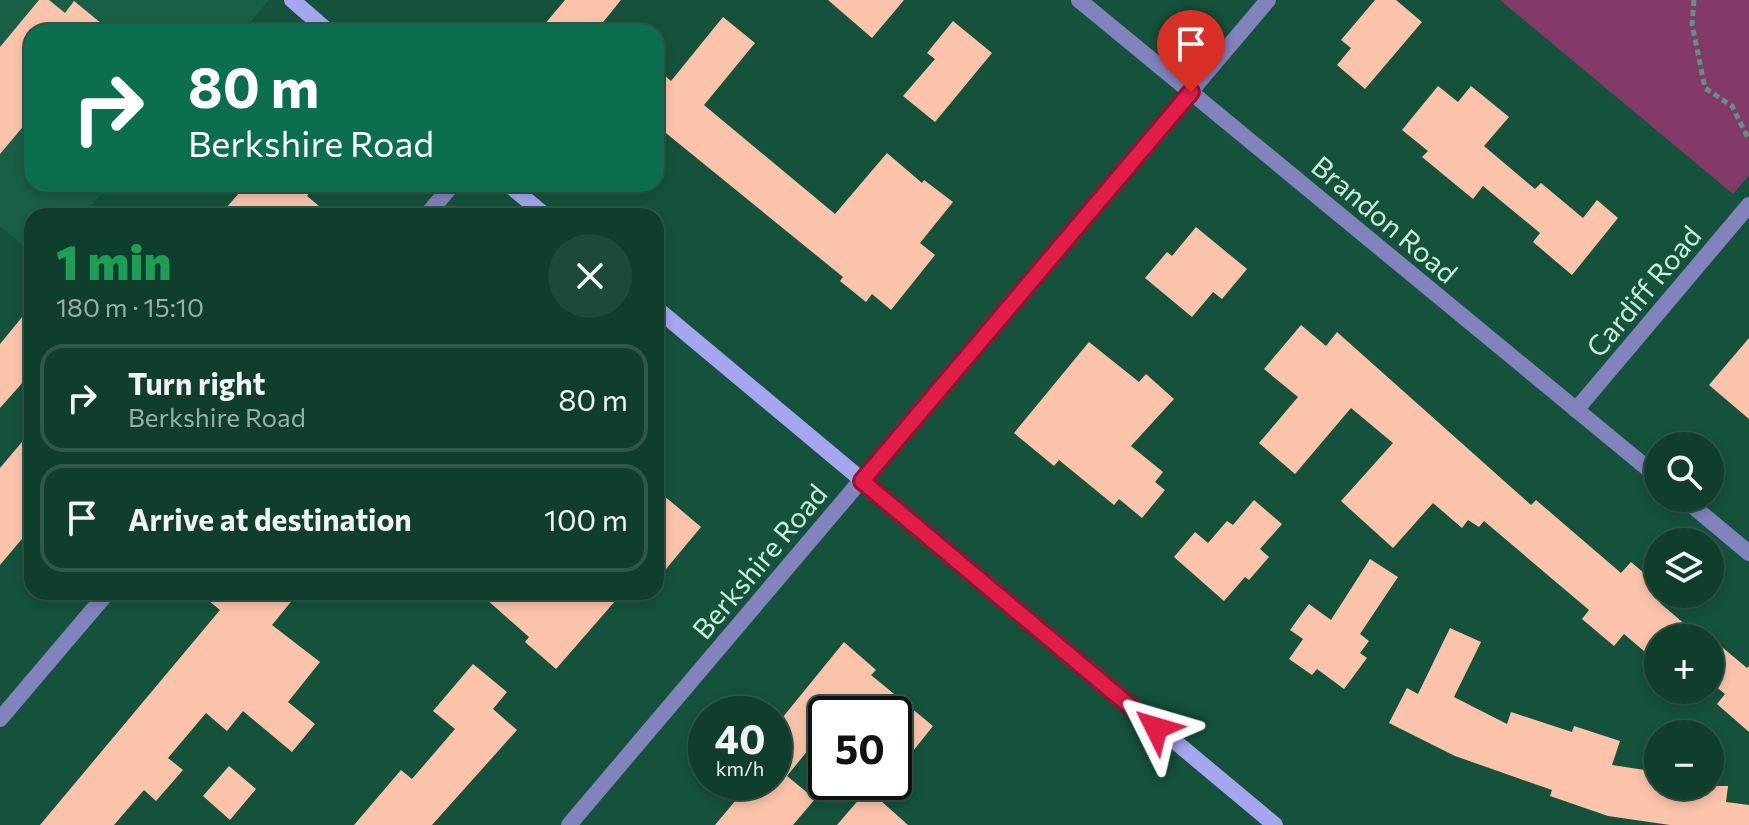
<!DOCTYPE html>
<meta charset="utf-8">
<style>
:root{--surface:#0f3e2c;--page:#1d4938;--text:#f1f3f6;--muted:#9baea9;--line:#2f5748}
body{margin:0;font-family:Commissioner,sans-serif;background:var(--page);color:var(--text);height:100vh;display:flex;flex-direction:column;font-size:30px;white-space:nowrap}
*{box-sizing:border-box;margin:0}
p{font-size:26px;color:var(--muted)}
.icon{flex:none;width:44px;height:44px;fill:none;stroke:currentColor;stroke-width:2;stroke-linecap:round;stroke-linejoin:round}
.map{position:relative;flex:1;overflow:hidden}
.details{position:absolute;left:24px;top:208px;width:640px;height:392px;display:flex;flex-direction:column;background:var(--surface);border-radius:24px;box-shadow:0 4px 12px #0003,0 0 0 2px var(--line)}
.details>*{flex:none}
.banner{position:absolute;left:24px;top:24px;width:640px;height:168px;border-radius:24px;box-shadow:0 4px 12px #0003,0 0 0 2px var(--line);background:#0b6e4f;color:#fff;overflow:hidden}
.fabs{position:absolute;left:1644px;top:432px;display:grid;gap:16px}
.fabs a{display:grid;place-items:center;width:80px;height:80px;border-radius:50%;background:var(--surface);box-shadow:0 4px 12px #0003,0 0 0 2px var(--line);font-size:40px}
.speed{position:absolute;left:688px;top:696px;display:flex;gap:16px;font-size:40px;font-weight:700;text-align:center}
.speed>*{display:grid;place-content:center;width:104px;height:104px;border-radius:50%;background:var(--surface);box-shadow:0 4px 12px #0003,0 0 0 2px var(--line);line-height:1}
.speed small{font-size:20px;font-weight:400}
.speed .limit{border:4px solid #111;border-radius:12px;background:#fff;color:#111}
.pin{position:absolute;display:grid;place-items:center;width:68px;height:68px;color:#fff;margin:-82px -34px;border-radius:50% 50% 50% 0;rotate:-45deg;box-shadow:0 0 8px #0007}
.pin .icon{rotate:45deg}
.me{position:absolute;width:88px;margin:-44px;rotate:310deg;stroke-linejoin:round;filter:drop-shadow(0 0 6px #0008)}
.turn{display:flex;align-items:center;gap:28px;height:168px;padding:0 32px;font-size:36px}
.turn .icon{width:104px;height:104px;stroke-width:2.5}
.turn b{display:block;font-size:56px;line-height:68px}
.round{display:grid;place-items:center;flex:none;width:84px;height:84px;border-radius:42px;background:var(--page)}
.headline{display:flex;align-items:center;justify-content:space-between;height:136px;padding:0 32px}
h1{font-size:48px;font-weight:800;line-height:60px;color:#1e9e55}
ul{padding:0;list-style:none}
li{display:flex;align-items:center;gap:24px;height:108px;margin:0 16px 12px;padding:0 16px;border:4px solid var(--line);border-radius:24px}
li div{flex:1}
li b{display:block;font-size:30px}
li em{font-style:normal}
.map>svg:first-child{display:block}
</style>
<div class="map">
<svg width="1749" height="825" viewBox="0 0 1749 825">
<rect width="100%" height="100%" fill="#14523b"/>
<path fill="#185f46" d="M 0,0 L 269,0 L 242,32 L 32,32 L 32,184 L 110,184 L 82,216 L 32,216 L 32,253 L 0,226 Z"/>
<path fill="#843a69" d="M 1500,0 L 1749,0 L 1749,175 L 1733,194 Z"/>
<g fill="#fcc3ab">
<path d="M 39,0 L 49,0 L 65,13 L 74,1 L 112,32 L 32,32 L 32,116 L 0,154 L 0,47 Z"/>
<path d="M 565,0 L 621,0 L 595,32 L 538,32 Z"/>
<path d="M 828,0 L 904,0 L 872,38 Z"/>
<path d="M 1375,0 L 1396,0 L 1422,22 L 1365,89 L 1337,65 L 1351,48 L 1341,40 Z"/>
<path d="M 723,17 L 755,43 L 704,105 L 835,214 L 887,153 L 922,183 L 924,180 L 953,202 L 920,243 L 935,255 L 891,310 L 872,294 L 866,302 L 840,281 L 843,277 L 656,125 L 656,68 L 671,81 Z"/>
<path d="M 953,21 L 992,53 L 935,122 L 903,96 L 935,59 L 927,53 Z"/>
<path d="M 1438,86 L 1458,102 L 1471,86 L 1509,117 L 1484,146 L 1535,189 L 1541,183 L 1583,218 L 1597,200 L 1618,218 L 1572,275 L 1533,242 L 1540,233 L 1483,186 L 1473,199 L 1422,157 L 1428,151 L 1402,130 Z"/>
<path d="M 247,184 L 316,184 L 307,196 L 331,216 L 219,216 Z"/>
<path d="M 1196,227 L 1247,269 L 1222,299 L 1213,292 L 1192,317 L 1145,278 L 1167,252 L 1172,256 Z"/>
<path d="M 32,305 L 32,372 L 0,408 L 0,344 Z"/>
<path d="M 1301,325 L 1326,346 L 1337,332 L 1531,505 L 1536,500 L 1621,573 L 1631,562 L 1658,585 L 1658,594 L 1667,594 L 1660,603 L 1701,638 L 1658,638 L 1658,649 L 1651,657 L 1624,634 L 1614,646 L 1582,619 L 1589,610 L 1484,521 L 1479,527 L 1468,520 L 1462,528 L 1433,503 L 1393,548 L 1341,501 L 1393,443 L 1351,408 L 1295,474 L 1259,443 L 1298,397 L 1264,369 Z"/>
<path d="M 1749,338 L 1749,419 L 1709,385 Z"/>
<path d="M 1089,342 L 1139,382 L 1146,374 L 1174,399 L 1131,446 L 1163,472 L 1155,482 L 1165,490 L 1142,518 L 1119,499 L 1114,505 L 1059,460 L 1054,466 L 1014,433 Z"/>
<path d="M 32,430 L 32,527 L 0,565 L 0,468 Z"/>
<path d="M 656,489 L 701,527 L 656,581 Z"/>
<path d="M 1254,500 L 1282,524 L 1260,549 L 1269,557 L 1249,580 L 1245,577 L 1224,601 L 1174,557 L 1195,532 L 1208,543 L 1227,521 L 1233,525 Z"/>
<path d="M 1370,559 L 1398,577 L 1360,634 L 1369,641 L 1360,653 L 1367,658 L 1344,689 L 1317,669 L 1312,675 L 1289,659 L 1303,639 L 1290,630 L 1309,604 L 1331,620 Z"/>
<path d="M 198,592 L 299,592 L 272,625 L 320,662 L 288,702 L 315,724 L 292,752 L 243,711 L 227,731 L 206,713 L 168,758 L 183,770 L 156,801 L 144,790 L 114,825 L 40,825 L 220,610 Z"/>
<path d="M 478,592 L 623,592 L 556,669 L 525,642 L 529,637 Z"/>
<path d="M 1450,628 L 1481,642 L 1454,697 L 1507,724 L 1511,712 L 1572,732 L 1574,726 L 1620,741 L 1612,765 L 1658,772 L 1658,786 L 1728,786 L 1726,802 L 1749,805 L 1749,825 L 1670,825 L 1608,816 L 1550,796 L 1552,790 L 1455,756 L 1389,723 L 1407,688 L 1418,694 Z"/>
<path d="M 1710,637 L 1747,668 L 1749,666 L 1749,732 L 1717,704 L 1725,694 L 1710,682 Z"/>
<path d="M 844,642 L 876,670 L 871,675 L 933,726 L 894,775 L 894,714 L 826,714 L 826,728 L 787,776 L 815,799 L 793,825 L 715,825 L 751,782 L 774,782 L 774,728 Z"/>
<path d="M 473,664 L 507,692 L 493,709 L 517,730 L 432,825 L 354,825 L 401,770 L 412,779 L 455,729 L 433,711 Z"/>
<path d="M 229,766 L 256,789 L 230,820 L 203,796 Z"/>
<path d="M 867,790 L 881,801 L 908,825 L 837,825 Z"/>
</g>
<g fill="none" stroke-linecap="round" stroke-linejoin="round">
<path stroke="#60947f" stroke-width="5" stroke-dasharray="6 4" stroke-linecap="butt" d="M 1694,0 L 1692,24 L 1705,88 L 1732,106 L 1749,140"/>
<g stroke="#8282bd" stroke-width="16">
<path d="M 1079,0 L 1658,477"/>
<path d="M 426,216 L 453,184"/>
<path d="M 1576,410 L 1749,205"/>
<path d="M 1683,498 L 1749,553"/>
<path d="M 0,719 L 108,592"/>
<path d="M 569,825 L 1268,0"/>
</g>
<g stroke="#a5a5f0" stroke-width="16">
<path d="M 292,0 L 329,32"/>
<path d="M 508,184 L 546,216"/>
<path d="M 656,308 L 1275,825"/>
</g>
</g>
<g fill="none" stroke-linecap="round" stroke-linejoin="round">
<g stroke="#92132f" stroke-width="20">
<path id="route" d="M 1156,728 L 862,481 L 1191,92"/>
</g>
<use href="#route" stroke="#e11d48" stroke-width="14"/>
</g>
<g text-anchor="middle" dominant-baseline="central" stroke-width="8" stroke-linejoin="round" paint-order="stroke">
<g font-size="28" fill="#c9eedc" stroke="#14523b">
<text transform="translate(1385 219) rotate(40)">Brandon Road</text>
<text transform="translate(1643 291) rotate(-50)">Cardiff Road</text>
<text transform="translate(759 561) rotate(-50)">Berkshire Road</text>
</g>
</g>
</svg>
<div class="fabs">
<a><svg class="icon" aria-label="search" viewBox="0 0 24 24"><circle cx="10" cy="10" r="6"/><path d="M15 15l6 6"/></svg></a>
<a><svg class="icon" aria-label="layers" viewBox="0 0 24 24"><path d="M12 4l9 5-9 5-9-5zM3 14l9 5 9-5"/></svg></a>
<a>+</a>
<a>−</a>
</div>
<div class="speed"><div>40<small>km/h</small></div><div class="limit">50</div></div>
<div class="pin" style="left:1191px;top:92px;background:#d93025"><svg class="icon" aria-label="arrive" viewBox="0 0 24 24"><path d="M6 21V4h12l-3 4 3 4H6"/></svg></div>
<svg class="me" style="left:1156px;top:728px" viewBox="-20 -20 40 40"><path d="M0-17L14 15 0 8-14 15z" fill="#e11d48" stroke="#fff" stroke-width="4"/></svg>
<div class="banner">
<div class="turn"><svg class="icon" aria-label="right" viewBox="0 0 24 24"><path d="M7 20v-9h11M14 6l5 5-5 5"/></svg><div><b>80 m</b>Berkshire Road</div></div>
</div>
<section class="details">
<div class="headline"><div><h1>1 min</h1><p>180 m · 15:10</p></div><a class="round"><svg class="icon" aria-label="close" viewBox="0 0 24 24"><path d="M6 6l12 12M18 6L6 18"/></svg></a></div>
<ul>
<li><svg class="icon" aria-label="right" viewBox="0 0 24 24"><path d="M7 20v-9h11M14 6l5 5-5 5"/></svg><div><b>Turn right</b><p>Berkshire Road</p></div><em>80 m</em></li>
<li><svg class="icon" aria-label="arrive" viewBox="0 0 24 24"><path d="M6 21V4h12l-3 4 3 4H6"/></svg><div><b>Arrive at destination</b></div><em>100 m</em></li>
</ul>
</section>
</div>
